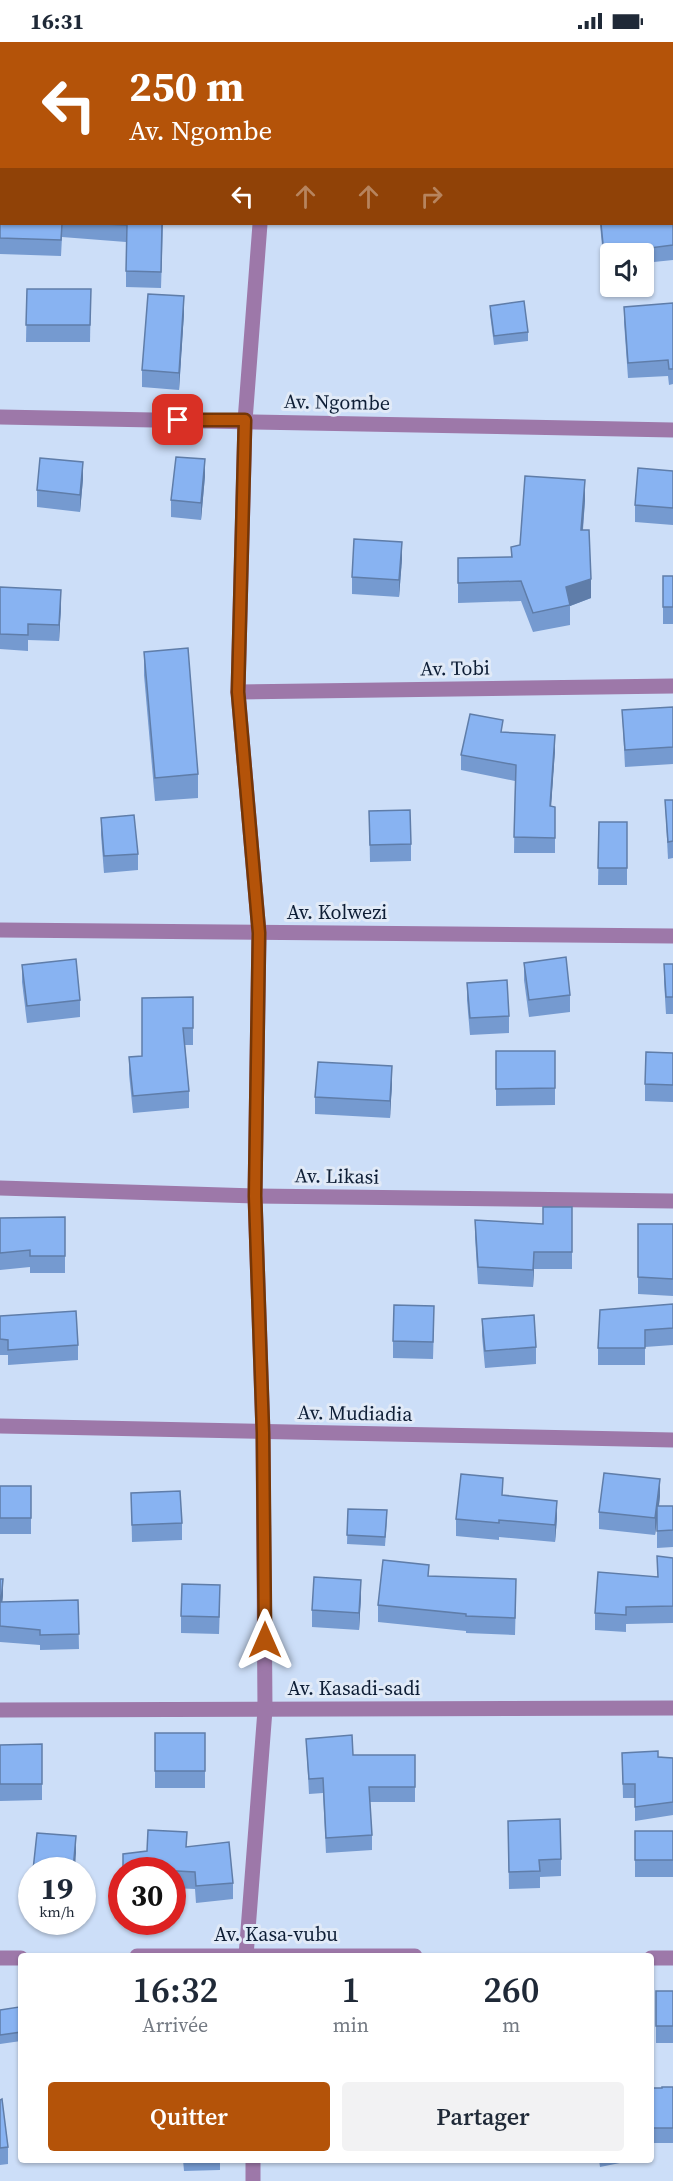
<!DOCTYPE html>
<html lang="fr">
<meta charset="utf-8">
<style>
:root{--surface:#fff;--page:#f2f2f3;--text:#1f2937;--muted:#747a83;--accent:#b45309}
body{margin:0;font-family:"Source Serif 4",serif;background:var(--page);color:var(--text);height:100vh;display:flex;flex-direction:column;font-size:22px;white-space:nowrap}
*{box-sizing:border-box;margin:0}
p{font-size:20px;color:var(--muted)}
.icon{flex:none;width:33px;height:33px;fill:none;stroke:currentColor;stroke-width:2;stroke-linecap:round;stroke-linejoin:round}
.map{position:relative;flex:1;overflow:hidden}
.drawer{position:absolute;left:18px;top:1911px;width:636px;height:210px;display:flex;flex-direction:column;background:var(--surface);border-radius:6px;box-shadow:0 2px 4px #0004}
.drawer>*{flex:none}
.hud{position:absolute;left:0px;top:0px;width:674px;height:183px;box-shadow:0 2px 4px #0004;background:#b45309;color:#fff;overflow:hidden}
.tools{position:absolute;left:600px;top:201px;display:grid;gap:12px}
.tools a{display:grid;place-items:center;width:54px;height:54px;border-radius:6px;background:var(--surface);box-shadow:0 2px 4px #0004;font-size:30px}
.speed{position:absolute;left:18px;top:1815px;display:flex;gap:12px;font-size:30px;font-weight:700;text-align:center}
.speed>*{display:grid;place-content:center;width:78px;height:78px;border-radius:50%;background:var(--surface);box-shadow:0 2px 4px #0004;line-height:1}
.speed small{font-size:15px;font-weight:400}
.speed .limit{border:9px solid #d22;background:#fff;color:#111}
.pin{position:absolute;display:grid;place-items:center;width:51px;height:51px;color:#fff;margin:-26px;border-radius:12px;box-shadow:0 3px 9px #0006}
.me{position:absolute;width:66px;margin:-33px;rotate:0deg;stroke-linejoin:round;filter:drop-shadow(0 0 4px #0008)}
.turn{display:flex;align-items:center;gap:21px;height:126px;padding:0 30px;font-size:27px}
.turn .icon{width:78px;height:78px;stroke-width:2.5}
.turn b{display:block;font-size:42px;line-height:51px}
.lanes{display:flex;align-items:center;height:57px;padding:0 30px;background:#0003;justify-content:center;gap:30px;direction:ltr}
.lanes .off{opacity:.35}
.eta{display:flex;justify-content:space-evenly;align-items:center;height:102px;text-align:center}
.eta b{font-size:36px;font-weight:600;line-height:42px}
.cta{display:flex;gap:12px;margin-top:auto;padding:12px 30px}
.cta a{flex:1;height:69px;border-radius:6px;background:var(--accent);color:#fff;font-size:24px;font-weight:600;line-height:69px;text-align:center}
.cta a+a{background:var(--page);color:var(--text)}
.status{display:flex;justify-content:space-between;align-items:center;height:42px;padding:0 30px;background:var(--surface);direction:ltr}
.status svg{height:16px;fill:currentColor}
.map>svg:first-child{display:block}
</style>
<div class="status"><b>16:31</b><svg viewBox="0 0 49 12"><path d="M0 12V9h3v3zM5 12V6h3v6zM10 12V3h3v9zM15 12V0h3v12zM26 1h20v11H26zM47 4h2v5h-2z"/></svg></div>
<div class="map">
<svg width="673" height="2139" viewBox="0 0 673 2139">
<rect width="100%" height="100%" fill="#ccdef8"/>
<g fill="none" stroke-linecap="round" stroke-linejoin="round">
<g stroke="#9d78a9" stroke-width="15">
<path d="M 267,2 L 267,0"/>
<path d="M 0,129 L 2,129"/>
<path d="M 672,129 L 673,129"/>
<path d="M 0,375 L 673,388"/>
<path d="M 238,650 L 673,644"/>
<path d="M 0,888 L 673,894"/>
<path d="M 0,1146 L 255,1154 L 673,1159"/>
<path d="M 0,1384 L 673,1398"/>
<path d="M 0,1668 L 673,1666"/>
<path d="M 137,1914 L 415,1914"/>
<path d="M 246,1914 L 265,1668 L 263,1391 L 255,1154 L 259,891 L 238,650 L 245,379 L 260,182"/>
<path d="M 0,1916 L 21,1916"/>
<path d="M 651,1916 L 673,1916"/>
<path d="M 253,2118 L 253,2139"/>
</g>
</g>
<g fill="#759ad0">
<path d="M 0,0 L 2,2 L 2,69 L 0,69 Z"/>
<path d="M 636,0 L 673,0 L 673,56 L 672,56 L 672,2 L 636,2 Z"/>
<path d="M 0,146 L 2,182 L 163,182 L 161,246 L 126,245 L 126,200 L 62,195 L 61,214 L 0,212 Z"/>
<path d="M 673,163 L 673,218 L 644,221 L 644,212 L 610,212 L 610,226 L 604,226 L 600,182 L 672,182 Z"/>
<path d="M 27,247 L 91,247 L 90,300 L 26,300 Z"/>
<path d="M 673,261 L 673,342 L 669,343 L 668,334 L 628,336 L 624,280 L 624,265 Z"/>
<path d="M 490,264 L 528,290 L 528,299 L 494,303 L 490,272 Z"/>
<path d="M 184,271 L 179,348 L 142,345 L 142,328 Z"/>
<path d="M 673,429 L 673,483 L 635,480 L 635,463 Z"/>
<path d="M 205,434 L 201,478 L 171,475 L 171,458 Z"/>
<path d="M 83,437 L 80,470 L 37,465 L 37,448 Z"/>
<path d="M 585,458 L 583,488 L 591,556 L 570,564 L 570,583 L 533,590 L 521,559 L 458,561 L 458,516 L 511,515 L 511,505 L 520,503 Z"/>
<path d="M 402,517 L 399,555 L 352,552 L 352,535 Z"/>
<rect x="663" y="534" width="10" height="48"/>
<path d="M 0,545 L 61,564 L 59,599 L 28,598 L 28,609 L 0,607 Z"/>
<path d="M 144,610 L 198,732 L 198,756 L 155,759 L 144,633 Z"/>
<path d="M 673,665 L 673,722 L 625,725 L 622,668 Z"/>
<path d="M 503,690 L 555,708 L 551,764 L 555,765 L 555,811 L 514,811 L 515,739 L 461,728 L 461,713 Z"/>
<path d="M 665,758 L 673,758 L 673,816 L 668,817 Z"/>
<path d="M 369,769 L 411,802 L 411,819 L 370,820 Z"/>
<path d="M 101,776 L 138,812 L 138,828 L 104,831 L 101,793 Z"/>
<path d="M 599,780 L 627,780 L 627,843 L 598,843 Z"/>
<path d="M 524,921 L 570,953 L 570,970 L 529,975 L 524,938 Z"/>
<path d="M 664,922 L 673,922 L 673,972 L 666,972 L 664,939 Z"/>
<path d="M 22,923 L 80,958 L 80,975 L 27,981 L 22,940 Z"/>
<path d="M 467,941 L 509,974 L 509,991 L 470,993 L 467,958 Z"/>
<path d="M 193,955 L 193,1003 L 185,1003 L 189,1049 L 189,1066 L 133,1071 L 129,1032 L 129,1015 L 142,1014 Z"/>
<path d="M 496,1009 L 555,1009 L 555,1063 L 496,1064 Z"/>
<path d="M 673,1011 L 673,1060 L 645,1059 L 645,1042 Z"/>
<path d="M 392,1041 L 390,1076 L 315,1072 L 315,1055 Z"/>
<path d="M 572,1165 L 572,1227 L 534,1227 L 533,1245 L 478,1242 L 475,1195 L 475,1178 L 543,1182 Z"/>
<path d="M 65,1175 L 65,1231 L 30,1231 L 30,1225 L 0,1228 L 0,1176 Z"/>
<path d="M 638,1182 L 673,1182 L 673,1254 L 638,1252 Z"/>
<path d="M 673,1262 L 673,1303 L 645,1305 L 645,1323 L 598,1323 L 598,1306 Z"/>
<path d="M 0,1274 L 78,1303 L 78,1318 L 8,1323 L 8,1313 L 0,1313 Z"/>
<path d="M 482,1277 L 536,1305 L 536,1322 L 485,1326 L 482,1294 Z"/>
<path d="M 434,1281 L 433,1317 L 393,1316 L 393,1299 Z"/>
<rect x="0" y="1444" width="31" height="48"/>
<path d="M 131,1451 L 182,1481 L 182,1498 L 132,1500 Z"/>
<path d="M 503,1453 L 557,1476 L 555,1500 L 499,1495 L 499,1498 L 456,1494 L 456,1477 Z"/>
<path d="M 660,1454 L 659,1464 L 673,1464 L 673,1505 L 657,1506 L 657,1477 L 655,1493 L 599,1487 L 599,1470 Z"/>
<path d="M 348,1467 L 387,1477 L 385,1504 L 347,1502 Z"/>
<path d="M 673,1516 L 673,1581 L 626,1582 L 626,1590 L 595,1588 L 595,1571 L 658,1535 Z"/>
<path d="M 429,1534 L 516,1554 L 515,1593 L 466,1591 L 466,1589 L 378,1580 L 378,1563 Z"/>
<path d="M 0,1537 L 3,1553 L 2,1560 L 78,1558 L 79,1607 L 40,1608 L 40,1603 L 0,1600 Z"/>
<path d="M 361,1555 L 359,1588 L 312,1585 L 312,1568 Z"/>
<path d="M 220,1560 L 219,1592 L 181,1591 L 181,1574 Z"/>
<rect x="155" y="1691" width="50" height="55"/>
<path d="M 306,1697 L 353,1713 L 415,1713 L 415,1760 L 370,1760 L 372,1793 L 372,1808 L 326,1811 L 323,1751 L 309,1752 Z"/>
<path d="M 42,1702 L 42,1758 L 0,1759 L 0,1703 Z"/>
<path d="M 622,1711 L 673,1716 L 673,1773 L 635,1779 L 635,1756 L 623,1756 Z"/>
<path d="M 508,1779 L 561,1817 L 561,1834 L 540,1835 L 540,1846 L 509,1847 Z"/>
<rect x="635" y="1789" width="38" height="46"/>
<path d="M 187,1805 L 233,1841 L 233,1857 L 196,1861 L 195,1847 L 172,1846 L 172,1828 L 123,1828 L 123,1812 Z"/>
<rect x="656" y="1949" width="17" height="52"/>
<path d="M 0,1968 L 21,1980 L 21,1999 L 0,2002 Z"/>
<path d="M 673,2045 L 673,2101 L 651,2101 L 651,2046 L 662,2046 Z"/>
<path d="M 0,2058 L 8,2105 L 8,2122 L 0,2123 Z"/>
<path d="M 183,2118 L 220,2118 L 220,2128 L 184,2129 Z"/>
<path d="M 599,2118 L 635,2118 L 600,2125 Z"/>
</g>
<g fill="#5f7da9">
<path d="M 184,254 L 184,271 L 179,348 L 179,331 Z"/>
<path d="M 205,417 L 205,434 L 201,478 L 201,461 Z"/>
<path d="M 83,420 L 83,437 L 80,470 L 80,453 Z"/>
<path d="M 585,438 L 585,458 L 581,508 L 581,488 Z"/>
<path d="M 402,500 L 402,517 L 399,555 L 399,538 Z"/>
<path d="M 591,537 L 591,556 L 570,564 L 566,545 Z"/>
<path d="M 61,548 L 61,564 L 59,599 L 59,583 Z"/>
<path d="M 555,693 L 555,708 L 550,780 L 550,764 Z"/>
<path d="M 392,1024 L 392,1041 L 390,1076 L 390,1059 Z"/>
<path d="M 534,1210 L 534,1227 L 533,1245 L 533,1228 Z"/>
<path d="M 660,1437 L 660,1454 L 655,1493 L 655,1476 Z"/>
<path d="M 557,1459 L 557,1476 L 555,1500 L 555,1483 Z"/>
<path d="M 3,1537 L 3,1553 L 1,1575 L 1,1560 Z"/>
<path d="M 361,1538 L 361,1555 L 359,1588 L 359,1571 Z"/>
<path d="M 76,1794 L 76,1811 L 75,1828 L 73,1828 Z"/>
</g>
<g fill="#88b3f2" stroke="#5f7da9" stroke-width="1.5">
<path d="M 0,0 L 79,0 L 90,2 L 2,2 L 2,54 L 0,53 Z"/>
<rect x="167" y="0" width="77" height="2"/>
<rect x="397" y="0" width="38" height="2"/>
<path d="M 637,0 L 673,0 L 673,40 L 672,40 L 672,2 L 637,2 Z"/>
<path d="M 0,146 L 2,146 L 2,182 L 62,182 L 61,198 L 0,196 Z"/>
<path d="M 672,163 L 673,163 L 673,203 L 604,212 L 601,182 L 672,182 Z"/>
<path d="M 103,182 L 162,182 L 161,230 L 126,229 L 127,183 Z"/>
<path d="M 27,247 L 91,247 L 90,283 L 26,283 Z"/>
<path d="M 148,252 L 184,254 L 179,331 L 142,328 Z"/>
<path d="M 524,259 L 528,290 L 494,294 L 490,264 Z"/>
<path d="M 673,261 L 673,327 L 669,327 L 668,318 L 628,321 L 624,265 Z"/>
<path d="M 176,415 L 205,417 L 201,461 L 171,458 Z"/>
<path d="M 40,416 L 83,420 L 80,453 L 37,448 Z"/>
<path d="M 638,426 L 673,429 L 673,466 L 635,463 Z"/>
<path d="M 525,434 L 585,438 L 581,488 L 589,488 L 591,537 L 566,545 L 570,563 L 533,571 L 521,539 L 458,541 L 458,516 L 512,515 L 511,505 L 520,503 Z"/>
<path d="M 354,497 L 402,500 L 399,538 L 352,535 Z"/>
<rect x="663" y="534" width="10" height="31"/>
<path d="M 0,545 L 61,548 L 59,583 L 28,582 L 28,593 L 0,592 Z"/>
<path d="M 188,606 L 198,732 L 155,736 L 144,610 Z"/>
<path d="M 673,665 L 673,705 L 625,708 L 622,668 Z"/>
<path d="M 470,672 L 503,678 L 501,690 L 555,693 L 550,764 L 555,765 L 555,796 L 514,795 L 516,723 L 461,713 Z"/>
<path d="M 665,758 L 673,758 L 673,799 L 668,800 Z"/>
<path d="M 410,768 L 411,802 L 370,803 L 369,769 Z"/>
<path d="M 134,773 L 138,812 L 104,814 L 101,776 Z"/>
<path d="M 599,780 L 627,780 L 627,826 L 598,826 Z"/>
<path d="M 566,915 L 570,953 L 529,958 L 524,921 Z"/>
<path d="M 76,917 L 80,958 L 27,964 L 22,923 Z"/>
<path d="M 664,922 L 673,922 L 673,955 L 666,955 Z"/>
<path d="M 507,938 L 509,974 L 470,976 L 467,941 Z"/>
<path d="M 193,955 L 193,986 L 183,986 L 189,1049 L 133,1054 L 129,1015 L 142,1014 L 142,956 Z"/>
<path d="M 496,1009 L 555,1009 L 555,1046 L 496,1047 Z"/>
<path d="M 646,1010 L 673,1011 L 673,1043 L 645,1042 Z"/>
<path d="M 318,1020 L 392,1024 L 390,1059 L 315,1055 Z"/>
<path d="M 543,1165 L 572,1165 L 572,1210 L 534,1210 L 533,1228 L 478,1225 L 475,1178 L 543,1182 Z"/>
<path d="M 65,1175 L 65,1214 L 30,1214 L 30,1208 L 0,1211 L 0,1176 Z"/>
<path d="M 638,1182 L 673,1182 L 673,1237 L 638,1235 Z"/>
<path d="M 673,1262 L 673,1286 L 645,1288 L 645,1306 L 598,1306 L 600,1268 Z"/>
<path d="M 394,1263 L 434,1264 L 433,1300 L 393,1299 Z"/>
<path d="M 76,1269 L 78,1303 L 8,1308 L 8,1298 L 0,1297 L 0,1274 Z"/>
<path d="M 534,1273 L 536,1305 L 485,1309 L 482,1277 Z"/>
<path d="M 604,1431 L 660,1437 L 655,1476 L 599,1470 Z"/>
<path d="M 461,1432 L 503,1436 L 502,1453 L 557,1459 L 555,1483 L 499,1478 L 499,1481 L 456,1477 Z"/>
<rect x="0" y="1444" width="31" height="32"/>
<path d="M 180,1449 L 182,1481 L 132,1483 L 131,1451 Z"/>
<path d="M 657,1464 L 673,1464 L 673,1488 L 657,1489 Z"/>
<path d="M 348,1467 L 387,1468 L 385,1495 L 347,1493 Z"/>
<path d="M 657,1514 L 673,1516 L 673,1564 L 626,1565 L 626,1573 L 595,1571 L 598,1530 L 658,1535 Z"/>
<path d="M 383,1518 L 429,1523 L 428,1534 L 516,1537 L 515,1576 L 466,1574 L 466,1572 L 378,1563 Z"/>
<path d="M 314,1535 L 361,1538 L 359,1571 L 312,1568 Z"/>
<path d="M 0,1537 L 3,1537 L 1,1560 L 78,1558 L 79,1592 L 40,1593 L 40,1588 L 0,1584 Z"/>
<path d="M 182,1542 L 220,1543 L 219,1575 L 181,1574 Z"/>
<rect x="155" y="1691" width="50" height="38"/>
<path d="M 352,1693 L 353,1713 L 415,1713 L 415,1745 L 369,1745 L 372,1793 L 326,1796 L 323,1736 L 309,1737 L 306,1697 Z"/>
<path d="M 42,1702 L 42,1742 L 0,1742 L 0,1703 Z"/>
<path d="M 658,1709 L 658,1715 L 673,1716 L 673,1760 L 635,1765 L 635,1742 L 623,1742 L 622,1711 Z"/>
<path d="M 560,1777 L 561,1817 L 539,1818 L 540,1829 L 509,1830 L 508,1779 Z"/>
<path d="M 148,1788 L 187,1790 L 186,1805 L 229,1800 L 233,1841 L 196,1844 L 195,1830 L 123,1826 L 123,1812 L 147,1809 Z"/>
<rect x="635" y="1789" width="38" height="29"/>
<path d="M 37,1791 L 76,1794 L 73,1828 L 33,1828 Z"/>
<rect x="656" y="1949" width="17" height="35"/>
<path d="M 19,1965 L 21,1980 L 21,1990 L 0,1993 L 0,1968 Z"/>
<path d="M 662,2045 L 673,2045 L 673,2086 L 651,2086 L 651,2046 L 662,2046 Z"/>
<path d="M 2,2057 L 8,2105 L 0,2106 L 0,2058 Z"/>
</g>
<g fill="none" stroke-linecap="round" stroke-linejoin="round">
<g stroke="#753606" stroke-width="15">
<path id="route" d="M 178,378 L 245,378 L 238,650 L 259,891 L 255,1154 L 263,1391 L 265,1598"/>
</g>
<use href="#route" stroke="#b45309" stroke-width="10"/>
</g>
<g text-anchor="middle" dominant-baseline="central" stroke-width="6" stroke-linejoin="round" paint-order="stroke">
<g font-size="20" fill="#0d1d35" stroke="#e1eaf7">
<text transform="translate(337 360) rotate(1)">Av. Ngombe</text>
<text transform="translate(455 626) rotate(-1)">Av. Tobi</text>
<text x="337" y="870">Av. Kolwezi</text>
<text transform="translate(337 1134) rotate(1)">Av. Likasi</text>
<text transform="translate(355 1371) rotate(1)">Av. Mudiadia</text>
<text x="354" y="1646">Av. Kasadi-sadi</text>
<text x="276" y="1892">Av. Kasa-vubu</text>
</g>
</g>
</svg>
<div class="tools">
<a><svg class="icon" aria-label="sound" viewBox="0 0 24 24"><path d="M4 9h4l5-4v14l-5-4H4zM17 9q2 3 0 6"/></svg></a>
</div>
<div class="speed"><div>19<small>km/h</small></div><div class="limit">30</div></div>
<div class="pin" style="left:178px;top:378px;background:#d93025"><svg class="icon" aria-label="arrive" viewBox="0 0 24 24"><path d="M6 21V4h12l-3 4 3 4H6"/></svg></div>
<svg class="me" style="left:265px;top:1598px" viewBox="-20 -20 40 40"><path d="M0-17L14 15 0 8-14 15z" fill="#b45309" stroke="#fff" stroke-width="4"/></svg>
<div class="hud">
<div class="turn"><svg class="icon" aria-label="left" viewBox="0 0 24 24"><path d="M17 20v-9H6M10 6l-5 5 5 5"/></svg><div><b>250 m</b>Av. Ngombe</div></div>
<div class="lanes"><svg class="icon" aria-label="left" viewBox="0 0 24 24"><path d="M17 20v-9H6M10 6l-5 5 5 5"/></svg><svg class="icon off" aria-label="ahead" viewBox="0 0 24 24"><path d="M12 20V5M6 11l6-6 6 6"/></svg><svg class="icon off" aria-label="ahead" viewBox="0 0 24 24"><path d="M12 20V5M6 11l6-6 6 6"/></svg><svg class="icon off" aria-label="right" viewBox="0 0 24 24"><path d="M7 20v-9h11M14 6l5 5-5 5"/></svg></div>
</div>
<section class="drawer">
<div class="eta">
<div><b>16:32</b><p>Arrivée</p></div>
<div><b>1</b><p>min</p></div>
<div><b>260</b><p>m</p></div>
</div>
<div class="cta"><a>Quitter</a><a>Partager</a></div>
</section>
</div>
